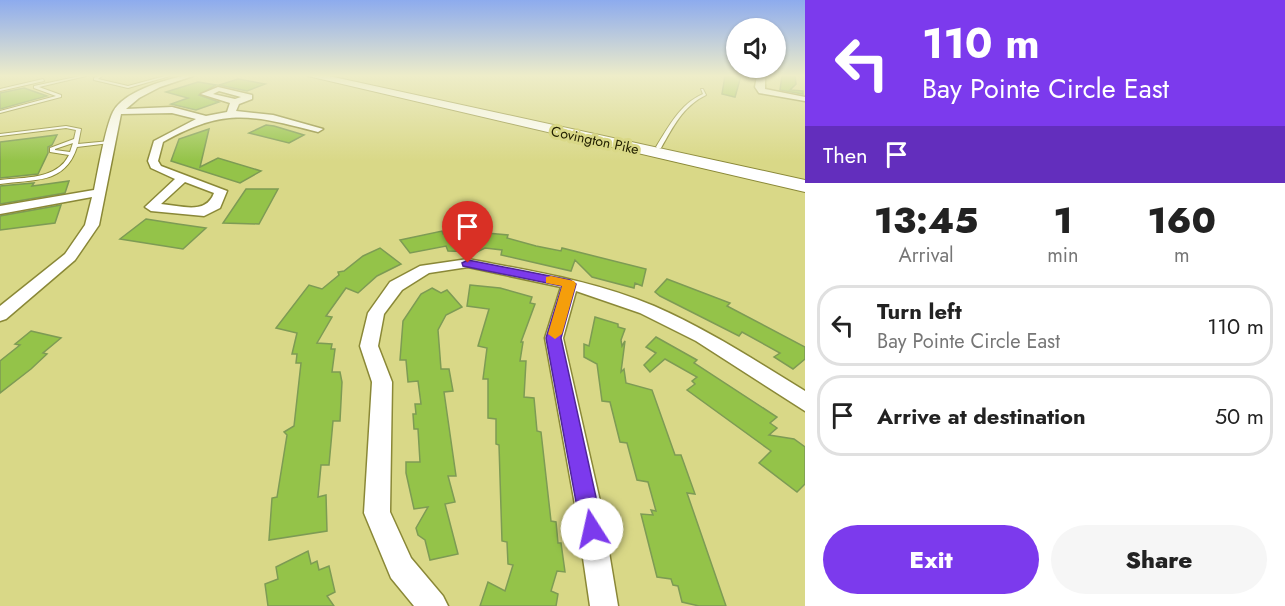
<!DOCTYPE html>
<style>
:root{--surface:#fff;--page:#f6f6f6;--text:#222;--muted:#767676;--line:#e0e0e0;--accent:#7c3aed}
body{margin:0;font-family:Jost,sans-serif;background:var(--page);color:var(--text);height:100vh;display:flex;flex-direction:column;font-size:22px;white-space:nowrap}
*{box-sizing:border-box;margin:0}
p{font-size:20px;color:var(--muted)}
.icon{flex:none;width:33px;height:33px;fill:none;stroke:currentColor;stroke-width:2;stroke-linecap:round;stroke-linejoin:round}
.map{position:relative;flex:1;overflow:hidden}
.details{display:flex;flex-direction:column;background:var(--surface);width:480px}
.details>*{flex:none}
.hud{background:#7c3aed;color:#fff;overflow:hidden}
.tools{position:absolute;left:726px;top:18px;display:grid;gap:12px}
.tools a{display:grid;place-items:center;width:60px;height:60px;border-radius:50%;background:var(--surface);box-shadow:0 2px 4px #0004;font-size:30px}
.pin{position:absolute;display:grid;place-items:center;width:51px;height:51px;color:#fff;margin:-62px -26px;border-radius:50% 50% 50% 0;rotate:-45deg;box-shadow:0 0 6px #0007}
.pin .icon{rotate:45deg}
.me{position:absolute;width:66px;margin:-33px;rotate:350deg;stroke-linejoin:round;filter:drop-shadow(0 0 4px #0008)}
.turn{display:flex;align-items:center;gap:21px;height:126px;padding:0 18px;font-size:27px}
.turn .icon{width:78px;height:78px;stroke-width:2.5}
.turn b{display:block;font-size:42px;line-height:51px}
.then{display:flex;align-items:center;height:57px;padding:0 18px;background:#0003;gap:12px;font-size:22px}
.eta{display:flex;justify-content:space-evenly;align-items:center;height:102px;text-align:center}
.eta b{font-size:36px;font-weight:800;line-height:42px}
.cta{display:flex;gap:12px;margin-top:auto;padding:12px 18px}
.cta a{flex:1;height:69px;border-radius:36px;background:var(--accent);color:#fff;font-size:24px;font-weight:800;line-height:69px;text-align:center}
.cta a+a{background:var(--page);color:var(--text)}
ul{padding:0;list-style:none}
li{display:flex;align-items:center;gap:18px;height:81px;margin:0 12px 9px;padding:0 6px;border:3px solid var(--line);border-radius:24px}
li div{flex:1}
li b{display:block;font-size:22px}
li em{font-style:normal}
main{display:flex;flex:1;min-height:0}
.map>svg:first-child{display:block}
</style>
<main>
<div class="map">
<svg width="805" height="606" viewBox="0 0 805 606">
<rect width="100%" height="100%" fill="#d9d887"/>
<g fill="#94c349" stroke="#7d9b54" stroke-width="1.5">
<path d="M 725,76 L 741,76 L 735,97 L 722,94 Z"/>
<path d="M 782,76 L 795,76 L 796,84 L 790,90 L 803,91 L 803,94 L 780,90 Z"/>
<path d="M 238,79 L 265,84 L 247,91 L 219,85 Z"/>
<path d="M 198,82 L 216,85 L 199,95 L 219,102 L 196,110 L 171,104 L 188,98 L 166,92 Z"/>
<path d="M 24,88 L 47,96 L 0,109 L 0,93 Z"/>
<path d="M 266,125 L 274,126 L 304,135 L 289,143 L 249,133 Z"/>
<path d="M 209,129 L 200,167 L 218,158 L 261,171 L 240,183 L 171,161 L 179,139 Z"/>
<path d="M 57,135 L 52,145 L 48,147 L 48,153 L 38,174 L 0,178 L 0,142 Z"/>
<path d="M 69,181 L 65,193 L 0,204 L 0,186 L 34,183 L 32,186 L 40,185 Z"/>
<path d="M 246,189 L 278,189 L 259,224 L 223,223 Z"/>
<path d="M 61,205 L 55,223 L 0,230 L 0,216 Z"/>
<path d="M 146,219 L 178,224 L 206,228 L 183,249 L 120,239 Z"/>
<path d="M 442,231 L 443,234 L 465,231 L 508,235 L 507,238 L 536,246 L 561,251 L 562,248 L 646,269 L 642,286 L 635,283 L 634,288 L 592,277 L 575,260 L 571,271 L 501,255 L 502,250 L 485,248 L 477,252 L 448,251 L 446,246 L 410,253 L 400,240 Z"/>
<path d="M 380,248 L 401,264 L 377,276 L 358,293 L 346,288 L 326,316 L 332,317 L 317,343 L 332,344 L 331,349 L 335,349 L 332,372 L 340,372 L 342,382 L 340,421 L 333,421 L 329,465 L 321,465 L 318,497 L 326,495 L 327,531 L 269,540 L 272,498 L 277,497 L 287,435 L 284,432 L 294,426 L 301,363 L 296,363 L 297,354 L 292,354 L 297,333 L 276,328 L 309,285 L 322,289 L 339,275 L 338,272 L 344,271 L 363,256 Z"/>
<path d="M 667,279 L 730,303 L 727,306 L 805,347 L 805,359 L 793,369 L 774,357 L 780,353 L 742,332 L 739,336 L 660,296 L 655,292 Z"/>
<path d="M 470,285 L 500,288 L 532,297 L 530,303 L 535,304 L 521,342 L 523,342 L 520,361 L 526,361 L 524,397 L 534,398 L 537,431 L 541,432 L 551,521 L 556,522 L 558,543 L 561,543 L 565,572 L 557,571 L 551,591 L 558,594 L 556,606 L 480,606 L 488,582 L 505,591 L 513,565 L 508,564 L 507,542 L 502,541 L 499,445 L 496,444 L 496,419 L 488,418 L 488,379 L 483,379 L 487,348 L 478,346 L 489,309 L 467,306 Z"/>
<path d="M 432,288 L 441,293 L 447,290 L 462,307 L 446,315 L 438,330 L 441,369 L 449,369 L 453,391 L 444,392 L 456,476 L 448,476 L 455,502 L 445,504 L 458,554 L 430,560 L 425,540 L 418,535 L 416,528 L 428,507 L 414,509 L 406,473 L 406,462 L 420,462 L 418,429 L 414,429 L 413,414 L 416,414 L 415,404 L 421,404 L 418,381 L 408,382 L 406,360 L 400,360 L 403,321 L 421,294 Z"/>
<path d="M 595,317 L 618,324 L 618,327 L 625,329 L 621,340 L 622,346 L 625,341 L 621,372 L 624,369 L 626,383 L 652,390 L 675,455 L 681,455 L 695,494 L 687,493 L 726,606 L 699,606 L 682,602 L 678,586 L 673,585 L 671,579 L 657,577 L 641,514 L 653,515 L 651,510 L 656,511 L 648,482 L 637,480 L 627,443 L 620,442 L 610,402 L 602,401 L 597,364 L 584,357 L 584,344 L 589,346 Z"/>
<path d="M 31,331 L 61,338 L 43,353 L 47,354 L 31,369 L 0,393 L 0,361 L 20,345 L 15,344 Z"/>
<path d="M 656,337 L 697,360 L 694,363 L 777,417 L 770,423 L 777,428 L 769,435 L 794,439 L 805,447 L 805,484 L 797,492 L 759,463 L 771,451 L 687,390 L 695,384 L 692,381 L 697,377 L 665,359 L 650,372 L 644,365 L 656,353 L 646,347 Z"/>
<path d="M 308,551 L 311,564 L 317,561 L 319,570 L 329,566 L 335,592 L 327,596 L 334,606 L 268,606 L 265,584 L 278,579 L 276,567 Z"/>
</g>
<g fill="none" stroke-linecap="round" stroke-linejoin="round">
<g stroke="#8a8837" stroke-width="2">
<g id="service">
<path d="M 80,76 L 86,76 L 39,87 L 61,95 L 61,97 L 0,113 L 0,111 L 56,96 L 34,88 L 34,86 Z"/>
<path d="M 98,76 L 102,76 L 98,79 L 128,86 L 165,76 L 170,76 L 128,88 L 94,80 L 94,78 Z"/>
<path d="M 43,79 L 44,81 L 0,91 L 0,89 Z"/>
<path d="M 701,89 L 703,89 L 706,95 C 683,106 673,127 661,148 L 657,148 L 656,147 C 669,126 680,104 703,94 Z"/>
<path d="M 66,126 L 81,129 L 78,144 L 110,141 L 112,142 L 110,143 L 77,147 C 65,185 33,179 0,184 L 0,180 C 24,177 57,180 69,155 L 50,152 L 50,148 L 74,139 L 76,130 L 66,128 L 0,136 L 0,134 ZM 73,143 L 70,152 L 55,150 L 55,149 Z"/>
</g>
</g>
<g stroke="#8a8837" stroke-width="3">
<g id="minor">
<path d="M 182,76 L 193,76 L 160,87 L 139,98 L 126,109 L 172,107 L 206,116 L 227,112 L 230,103 L 201,94 L 218,87 L 252,95 L 252,99 L 239,104 L 236,111 L 273,115 L 323,129 L 318,132 C 252,115 225,107 163,142 L 158,161 L 161,166 L 227,191 L 220,208 L 204,216 L 151,211 L 145,207 L 175,179 L 151,168 L 148,161 L 154,141 L 196,119 L 172,113 L 121,114 L 99,225 L 75,260 L 6,319 L 0,321 L 0,306 L 65,254 L 85,225 L 92,197 L 0,214 L 0,206 L 94,190 C 98,171 105,128 113,112 C 123,92 162,81 182,76 ZM 219,91 L 241,97 L 235,99 L 213,94 ZM 185,182 L 214,193 C 206,215 182,206 161,204 Z"/>
<path d="M 757,76 L 765,76 L 765,89 L 805,97 L 805,101 L 759,93 L 755,87 Z"/>
<path d="M 468,259 C 530,271 595,281 654,306 C 707,329 756,361 805,391 L 805,411 L 696,341 L 640,313 L 576,291 L 563,338 L 602,510 L 618,606 L 590,606 L 576,510 L 545,338 L 561,287 L 468,267 L 429,273 L 402,290 L 384,314 L 378,346 L 392,382 L 390,512 L 411,558 L 443,596 L 448,606 L 414,606 L 391,578 L 364,513 L 372,382 L 360,346 L 368,313 L 390,282 L 420,266 Z"/>
</g>
</g>
<g stroke="#8a8837" stroke-width="2">
<path id="primary" d="M 308,76 L 329,76 L 805,180 L 805,192 Z"/>
</g>
<use href="#service" fill="#fff" fill-rule="evenodd"/>
<use href="#minor" fill="#fff" fill-rule="evenodd"/>
<use href="#primary" fill="#fff" fill-rule="evenodd"/>
</g>
<linearGradient id="sky" x2="0" y2="1"><stop stop-color="#8dabee"/><stop offset="0.47" stop-color="#eeedc9"/><stop offset="1" stop-color="#eeedc9" stop-opacity="0"/></linearGradient>
<rect width="805" height="161" fill="url(#sky)"/>
<path fill="#7c3aed" stroke="#51269a" stroke-width="1.5" d="M 468,260 L 570,280 L 576,284 L 561,338 L 603,529 L 600,537 L 592,540 L 584,537 L 581,529 L 546,338 L 562,286 L 463,266 L 462,263 Z"/>
<path fill="#f59e0b" d="M 551,276 L 574,281 L 576,284 L 562,334 L 555,339 L 548,334 L 562,286 L 546,283 L 546,277 Z"/>
<g text-anchor="middle" dominant-baseline="central" stroke-width="6" stroke-linejoin="round" paint-order="stroke">
<g font-size="14" fill="#222000" stroke="#d9d887">
<text transform="translate(595 140) rotate(12)">Covington Pike</text>
</g>
</g>
</svg>
<div class="tools">
<a><svg class="icon" aria-label="sound" viewBox="0 0 24 24"><path d="M4 9h4l5-4v14l-5-4H4zM17 9q2 3 0 6"/></svg></a>
</div>
<div class="pin" style="left:468px;top:263px;background:#d93025"><svg class="icon" aria-label="arrive" viewBox="0 0 24 24"><path d="M6 21V4h12l-3 4 3 4H6"/></svg></div>
<svg class="me" style="left:592px;top:529px" viewBox="-20 -20 40 40"><circle r="19" fill="#fff"/><path d="M0-13L10 11 0 6-10 11z" fill="#7c3aed"/></svg>
</div>
<section class="details">
<div class="hud">
<div class="turn"><svg class="icon" aria-label="left" viewBox="0 0 24 24"><path d="M17 20v-9H6M10 6l-5 5 5 5"/></svg><div><b>110 m</b>Bay Pointe Circle East</div></div>
<div class="then">Then<svg class="icon" aria-label="arrive" viewBox="0 0 24 24"><path d="M6 21V4h12l-3 4 3 4H6"/></svg></div>
</div>
<div class="eta">
<div><b>13:45</b><p>Arrival</p></div>
<div><b>1</b><p>min</p></div>
<div><b>160</b><p>m</p></div>
</div>
<ul>
<li><svg class="icon" aria-label="left" viewBox="0 0 24 24"><path d="M17 20v-9H6M10 6l-5 5 5 5"/></svg><div><b>Turn left</b><p>Bay Pointe Circle East</p></div><em>110 m</em></li>
<li><svg class="icon" aria-label="arrive" viewBox="0 0 24 24"><path d="M6 21V4h12l-3 4 3 4H6"/></svg><div><b>Arrive at destination</b></div><em>50 m</em></li>
</ul>
<div class="cta"><a>Exit</a><a>Share</a></div>
</section>
</main>
